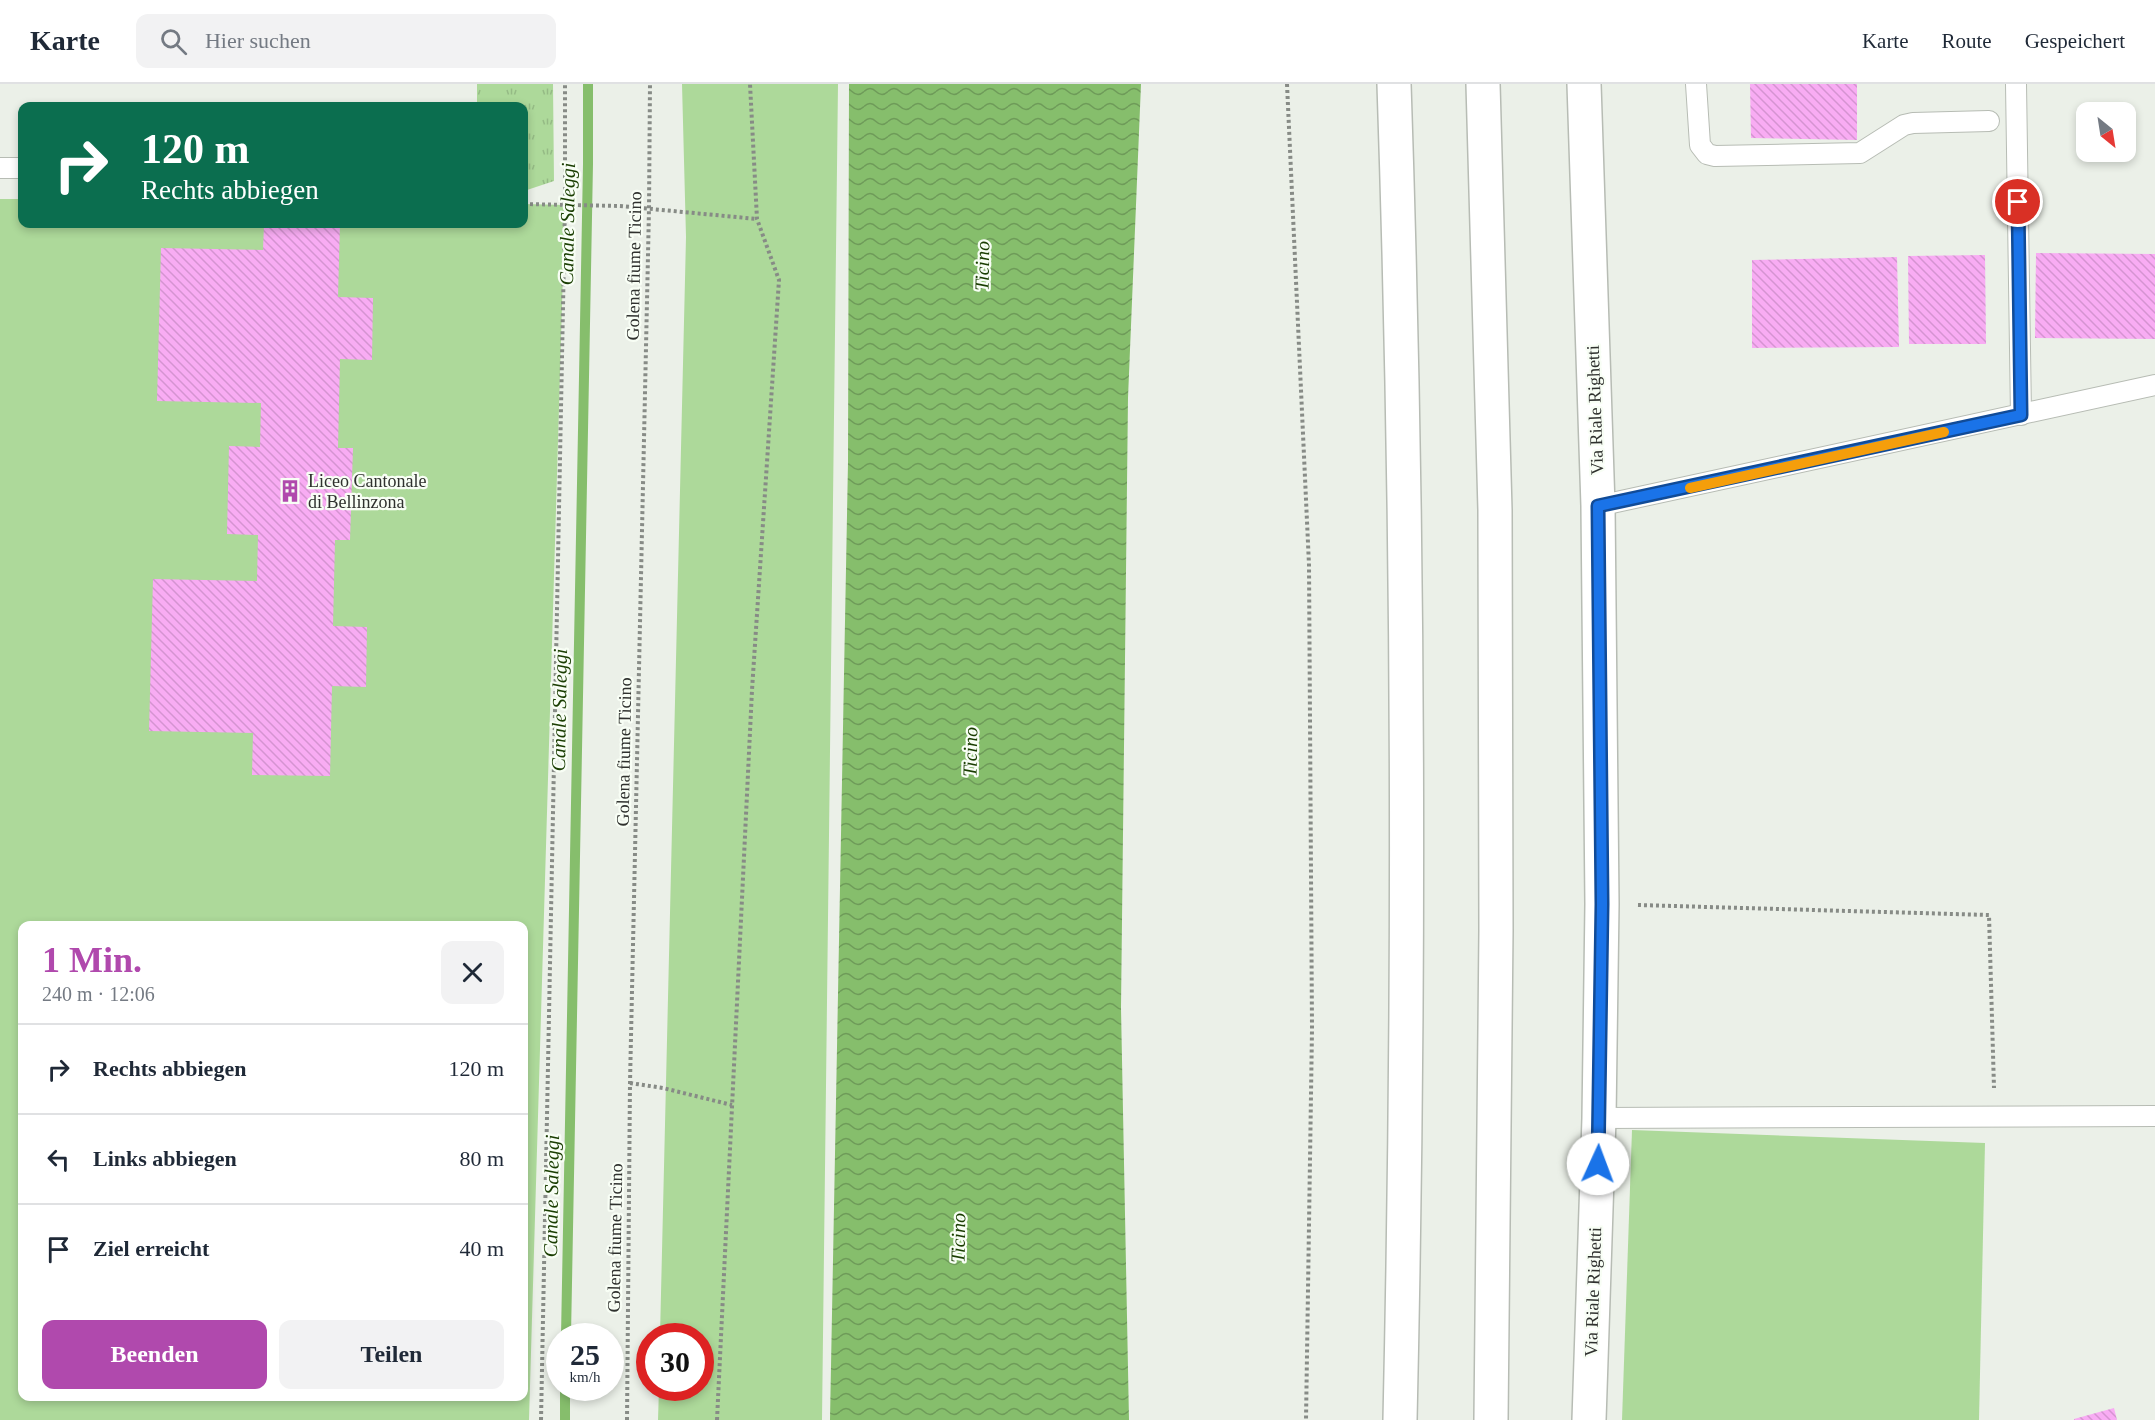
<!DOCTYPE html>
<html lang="de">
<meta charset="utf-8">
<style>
:root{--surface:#fff;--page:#f2f2f3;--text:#1f2937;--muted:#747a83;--line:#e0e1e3;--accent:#b049ad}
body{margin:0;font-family:Georgia,serif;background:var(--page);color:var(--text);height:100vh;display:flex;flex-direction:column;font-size:22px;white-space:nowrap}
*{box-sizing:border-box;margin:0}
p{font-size:20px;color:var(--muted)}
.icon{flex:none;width:33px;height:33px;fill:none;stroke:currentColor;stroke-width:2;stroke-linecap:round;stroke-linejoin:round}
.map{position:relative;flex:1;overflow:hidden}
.panel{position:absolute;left:18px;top:837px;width:510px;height:480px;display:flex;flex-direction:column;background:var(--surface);border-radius:12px;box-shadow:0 3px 9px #0003}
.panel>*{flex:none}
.guide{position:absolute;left:18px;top:18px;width:510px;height:126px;border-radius:12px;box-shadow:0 3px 9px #0003;background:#0b6e4f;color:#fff;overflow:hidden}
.needle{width:39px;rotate:150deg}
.controls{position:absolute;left:2076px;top:18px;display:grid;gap:12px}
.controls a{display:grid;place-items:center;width:60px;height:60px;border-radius:12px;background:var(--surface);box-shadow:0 3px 9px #0003;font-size:30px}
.speed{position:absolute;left:546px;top:1239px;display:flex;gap:12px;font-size:30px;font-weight:700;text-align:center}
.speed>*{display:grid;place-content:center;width:78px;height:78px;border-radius:50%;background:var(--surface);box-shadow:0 3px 9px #0003;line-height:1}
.speed small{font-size:15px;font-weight:400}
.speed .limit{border:9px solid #d22;background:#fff;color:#111}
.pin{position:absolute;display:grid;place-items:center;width:51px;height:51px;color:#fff;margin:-26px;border:3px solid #fff;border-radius:50%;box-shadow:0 2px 6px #0007}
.me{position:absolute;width:66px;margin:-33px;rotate:2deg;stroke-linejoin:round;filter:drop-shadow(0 0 4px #0008)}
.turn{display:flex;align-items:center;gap:21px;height:126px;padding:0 24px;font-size:27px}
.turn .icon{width:78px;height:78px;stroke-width:2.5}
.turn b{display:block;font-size:42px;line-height:51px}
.round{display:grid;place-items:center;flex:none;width:63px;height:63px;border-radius:12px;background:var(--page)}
.head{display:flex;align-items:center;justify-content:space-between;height:102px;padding:0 24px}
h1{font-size:36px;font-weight:700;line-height:45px;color:var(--accent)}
.button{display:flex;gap:12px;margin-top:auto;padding:12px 24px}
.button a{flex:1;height:69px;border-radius:12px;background:var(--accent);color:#fff;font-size:24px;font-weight:700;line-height:69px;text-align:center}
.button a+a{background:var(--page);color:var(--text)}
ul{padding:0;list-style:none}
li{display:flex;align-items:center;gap:18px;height:90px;padding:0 24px;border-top:2px solid var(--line)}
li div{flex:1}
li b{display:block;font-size:22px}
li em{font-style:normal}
header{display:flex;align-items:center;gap:36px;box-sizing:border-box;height:84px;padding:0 30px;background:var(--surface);border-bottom:2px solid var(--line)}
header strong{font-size:28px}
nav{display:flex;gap:33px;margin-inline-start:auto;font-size:21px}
.search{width:420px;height:54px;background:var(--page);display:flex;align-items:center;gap:15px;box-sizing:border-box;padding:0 21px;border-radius:12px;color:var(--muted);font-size:22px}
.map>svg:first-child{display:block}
</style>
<header>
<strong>Karte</strong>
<div class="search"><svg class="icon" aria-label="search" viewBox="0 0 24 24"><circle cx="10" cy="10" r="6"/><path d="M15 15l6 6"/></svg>Hier suchen</div>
<nav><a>Karte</a><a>Route</a><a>Gespeichert</a></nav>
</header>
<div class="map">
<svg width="2155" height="1336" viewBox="0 0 2155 1336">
<defs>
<pattern id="grass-tufts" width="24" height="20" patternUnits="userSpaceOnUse" patternTransform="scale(1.5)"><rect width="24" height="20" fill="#add99a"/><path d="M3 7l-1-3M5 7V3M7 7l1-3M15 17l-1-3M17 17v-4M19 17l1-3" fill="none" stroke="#95bb85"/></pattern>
<pattern id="water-waves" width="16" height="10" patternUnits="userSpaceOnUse" patternTransform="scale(1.5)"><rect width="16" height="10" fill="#86be6c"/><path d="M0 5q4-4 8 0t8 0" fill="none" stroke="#6e9b59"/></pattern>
<pattern id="building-back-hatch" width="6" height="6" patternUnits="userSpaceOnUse" patternTransform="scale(1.5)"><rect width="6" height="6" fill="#f8acf3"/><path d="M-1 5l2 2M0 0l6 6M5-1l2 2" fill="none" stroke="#d594d1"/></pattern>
</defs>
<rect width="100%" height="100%" fill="#ebf0e8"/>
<path fill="url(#grass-tufts)" d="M 477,0 L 553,0 L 554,97 L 524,107 L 524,22 L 477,22 Z"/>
<g fill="#add99a" fill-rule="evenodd">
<path d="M 682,0 L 838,0 L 822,1336 L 658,1336 L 659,1304 L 700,1304 L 700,1252 L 660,1252 L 686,153 Z"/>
<path d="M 0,115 L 22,115 L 22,140 L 524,140 L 524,120 L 565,121 L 529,1336 L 0,1336 ZM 22,842 L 524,842 L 524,1312 L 22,1312 Z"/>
<path d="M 1632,1046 L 1985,1059 L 1979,1336 L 1622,1336 Z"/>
</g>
<path fill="url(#water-waves)" d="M 849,0 L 1141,0 L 1128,314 L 1121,924 L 1129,1336 L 830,1336 L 848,378 Z"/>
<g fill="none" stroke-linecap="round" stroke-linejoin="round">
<g stroke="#86be6c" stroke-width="10">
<path d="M 566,1252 L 588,80 L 588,0"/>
<path d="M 565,1336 L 565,1304"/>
</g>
</g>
<g fill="url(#building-back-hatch)">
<path d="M 1750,0 L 1857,0 L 1857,56 L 1751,54 Z"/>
<path d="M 264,140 L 340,140 L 338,213 L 373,214 L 372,276 L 340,275 L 338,364 L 353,364 L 350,456 L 335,456 L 333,542 L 367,543 L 366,603 L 332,602 L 330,692 L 252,691 L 253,649 L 149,647 L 153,495 L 257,497 L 258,451 L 227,450 L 229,362 L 260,363 L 261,319 L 157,317 L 161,164 L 263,166 Z"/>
<path d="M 2036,169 L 2155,170 L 2155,255 L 2035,254 Z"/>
<path d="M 1985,171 L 1986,260 L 1909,260 L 1908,172 Z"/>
<path d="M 1897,173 L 1899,263 L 1752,264 L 1752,176 Z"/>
<path d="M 2114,1324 L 2117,1336 L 2074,1336 L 2074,1335 Z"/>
</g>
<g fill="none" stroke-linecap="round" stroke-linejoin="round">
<g stroke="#b7bcb4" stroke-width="22">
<g id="lane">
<path d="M 1696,0 L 1700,61 L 1707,70 L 1715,72 L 1860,69 L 1904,41 L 1913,39 L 1989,37"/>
<path d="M 2016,0 L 2021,331"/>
<path d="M 0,84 L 22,84"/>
<path d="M 1598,422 L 2155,301"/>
<path d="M 1599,1034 L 2155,1032"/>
</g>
</g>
<g stroke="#b7bcb4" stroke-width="36">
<path id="street" d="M 1584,0 L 1598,422 L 1602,820 L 1599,1034 L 1589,1336"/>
</g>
<g stroke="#b7bcb4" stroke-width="36">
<g id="highway">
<path d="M 1394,0 C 1409,445 1410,891 1400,1336"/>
<path d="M 1483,0 L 1495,426 L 1496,846 L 1491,1336"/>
</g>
</g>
<g stroke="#878b86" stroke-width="4" stroke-dasharray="3 3" stroke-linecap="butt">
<path d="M 1287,0 L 1309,481 L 1312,945 L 1306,1336"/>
<path d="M 524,120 L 620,122 L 757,135"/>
<path d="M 1638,821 L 1989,831 L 1994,1004"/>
<path d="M 630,999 L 663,1004 L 732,1021"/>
<path d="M 541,1336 L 565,121 L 565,0"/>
<path d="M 627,1336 L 630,999 L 649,125 L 650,0"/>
<path d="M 717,1336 L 752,606 L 779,196 L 757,135 L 750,0"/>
</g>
<use href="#lane" stroke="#fff" stroke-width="20"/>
<use href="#street" stroke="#fff" stroke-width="33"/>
<use href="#highway" stroke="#fff" stroke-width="33"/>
</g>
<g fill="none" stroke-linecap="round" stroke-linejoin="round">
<g stroke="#114b97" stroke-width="15">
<path id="route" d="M 1598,1080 L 1602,820 L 1598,422 L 2021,331 L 2018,118"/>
</g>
<use href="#route" stroke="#1a73e8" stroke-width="10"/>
<path stroke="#f59e0b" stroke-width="10" d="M 1690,404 L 1944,348"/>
</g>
<defs>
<g id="building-bare" transform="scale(1.8)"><path d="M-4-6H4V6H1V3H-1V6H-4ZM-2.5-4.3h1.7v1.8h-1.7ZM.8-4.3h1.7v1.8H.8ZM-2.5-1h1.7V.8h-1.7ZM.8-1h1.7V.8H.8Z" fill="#b049ad" stroke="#f8fef5" stroke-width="2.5" paint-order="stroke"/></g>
</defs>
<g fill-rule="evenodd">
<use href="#building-bare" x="290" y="407"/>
</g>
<g text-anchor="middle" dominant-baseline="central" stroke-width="4.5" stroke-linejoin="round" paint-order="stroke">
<g font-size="18" fill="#2f312e" stroke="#f8fef5">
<text transform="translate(634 182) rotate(-89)">Golena fiume Ticino</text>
<text transform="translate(1595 326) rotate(-92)">Via Riale Righetti</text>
<text transform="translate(624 668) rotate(-89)">Golena fiume Ticino</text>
<text transform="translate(615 1154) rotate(-89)">Golena fiume Ticino</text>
<text transform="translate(1593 1208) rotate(-88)">Via Riale Righetti</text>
</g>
<g font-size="18" fill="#2f312e" stroke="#f8fef5" text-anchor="start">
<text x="308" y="397">Liceo Cantonale<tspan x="308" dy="21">di Bellinzona</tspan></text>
</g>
<g font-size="20" font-style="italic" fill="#193d01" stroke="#f8fef5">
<text transform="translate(567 140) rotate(-89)">Canale Saleggi</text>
<text transform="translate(982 182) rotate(-89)">Ticino</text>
<text transform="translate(559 626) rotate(-89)">Canale Saleggi</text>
<text transform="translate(970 668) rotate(-89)">Ticino</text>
<text transform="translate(551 1112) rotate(-89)">Canale Saleggi</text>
<text transform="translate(958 1154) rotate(-89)">Ticino</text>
</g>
</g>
</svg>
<div class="controls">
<a><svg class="needle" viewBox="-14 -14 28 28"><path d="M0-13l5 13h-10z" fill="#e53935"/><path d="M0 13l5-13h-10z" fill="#747a83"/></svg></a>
</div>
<div class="speed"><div>25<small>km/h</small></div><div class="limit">30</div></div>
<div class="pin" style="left:2018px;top:118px;background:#d93025"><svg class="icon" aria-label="arrive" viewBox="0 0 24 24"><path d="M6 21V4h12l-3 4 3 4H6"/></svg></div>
<svg class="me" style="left:1598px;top:1080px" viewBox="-20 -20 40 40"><circle r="19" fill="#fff"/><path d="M0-13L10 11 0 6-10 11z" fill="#1a73e8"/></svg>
<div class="guide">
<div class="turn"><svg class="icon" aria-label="right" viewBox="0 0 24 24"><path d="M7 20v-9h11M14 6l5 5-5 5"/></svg><div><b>120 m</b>Rechts abbiegen</div></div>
</div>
<section class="panel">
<div class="head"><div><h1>1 Min.</h1><p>240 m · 12:06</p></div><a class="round"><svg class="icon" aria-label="close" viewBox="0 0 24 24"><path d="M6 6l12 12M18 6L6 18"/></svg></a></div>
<ul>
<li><svg class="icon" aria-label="right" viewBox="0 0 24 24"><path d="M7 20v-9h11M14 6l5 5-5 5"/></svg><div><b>Rechts abbiegen</b></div><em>120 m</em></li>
<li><svg class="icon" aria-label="left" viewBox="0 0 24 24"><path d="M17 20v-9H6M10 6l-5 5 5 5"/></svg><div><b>Links abbiegen</b></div><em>80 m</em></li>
<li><svg class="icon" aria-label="arrive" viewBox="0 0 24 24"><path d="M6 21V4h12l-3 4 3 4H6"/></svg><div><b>Ziel erreicht</b></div><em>40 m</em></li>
</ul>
<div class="button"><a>Beenden</a><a>Teilen</a></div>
</section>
</div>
